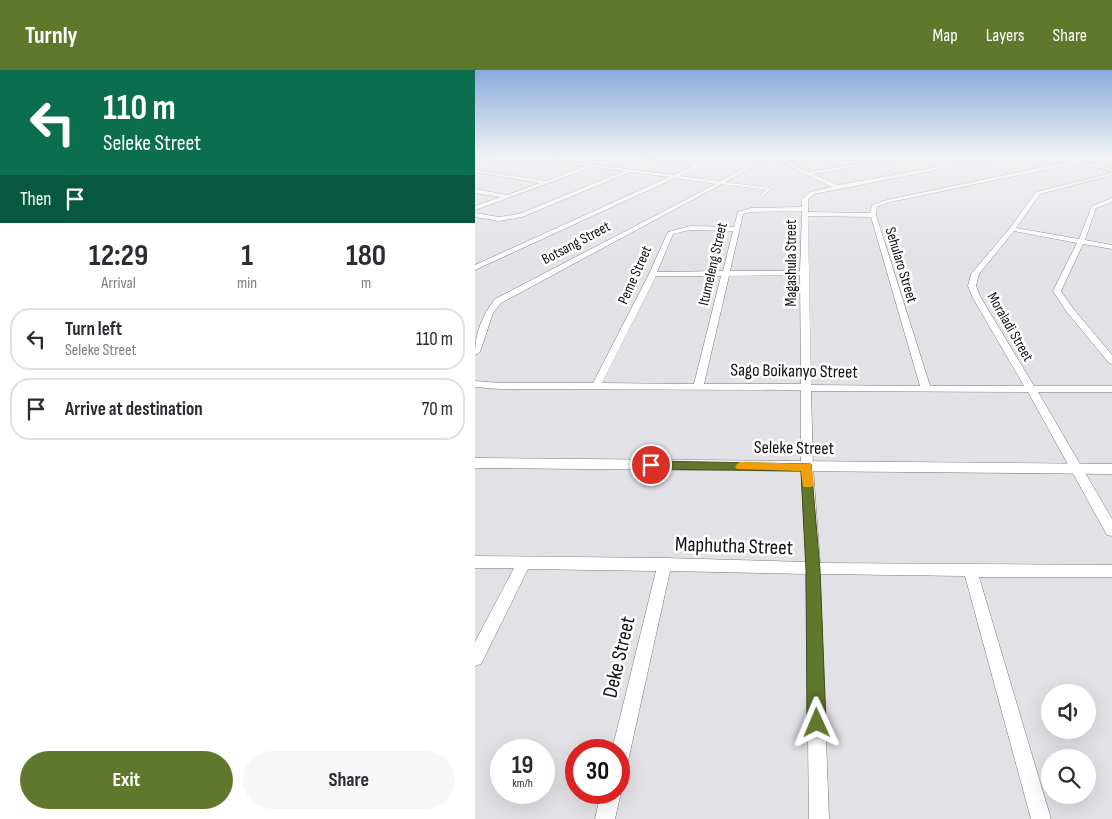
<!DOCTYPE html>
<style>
:root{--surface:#fff;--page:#f7f7f7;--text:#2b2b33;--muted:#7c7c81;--line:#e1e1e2;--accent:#60782b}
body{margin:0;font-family:"Sofia Sans Condensed",sans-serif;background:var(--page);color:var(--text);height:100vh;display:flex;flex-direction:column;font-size:19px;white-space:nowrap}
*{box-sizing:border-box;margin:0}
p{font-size:16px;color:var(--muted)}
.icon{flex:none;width:28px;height:28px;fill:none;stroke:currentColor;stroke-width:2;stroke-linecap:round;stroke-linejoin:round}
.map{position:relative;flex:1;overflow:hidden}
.sheet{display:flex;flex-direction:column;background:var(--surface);width:475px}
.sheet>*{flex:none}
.hud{background:#0b6e4f;color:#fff;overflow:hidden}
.tools{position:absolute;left:566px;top:614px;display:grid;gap:10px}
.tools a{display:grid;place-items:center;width:55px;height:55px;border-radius:50%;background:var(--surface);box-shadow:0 5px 20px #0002;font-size:25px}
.speed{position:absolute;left:15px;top:669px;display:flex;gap:10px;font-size:25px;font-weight:700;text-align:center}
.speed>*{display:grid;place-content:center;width:65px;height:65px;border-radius:50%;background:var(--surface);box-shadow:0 5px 20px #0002;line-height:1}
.speed small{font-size:12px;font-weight:400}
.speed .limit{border:8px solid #d22;background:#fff;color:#111}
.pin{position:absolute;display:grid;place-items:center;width:42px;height:42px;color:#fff;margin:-21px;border:2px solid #fff;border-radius:50%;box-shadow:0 1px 5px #0007}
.me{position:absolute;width:55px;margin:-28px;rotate:359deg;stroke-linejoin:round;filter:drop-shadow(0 0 4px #0008)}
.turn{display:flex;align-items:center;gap:18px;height:105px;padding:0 20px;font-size:22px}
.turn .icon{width:65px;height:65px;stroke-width:2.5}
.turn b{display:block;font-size:35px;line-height:42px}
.then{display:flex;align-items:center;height:48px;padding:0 20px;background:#0003;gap:10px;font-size:19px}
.eta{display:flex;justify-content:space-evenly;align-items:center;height:85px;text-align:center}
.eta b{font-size:30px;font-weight:700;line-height:35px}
.button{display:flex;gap:10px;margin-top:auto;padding:10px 20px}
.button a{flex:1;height:58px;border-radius:30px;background:var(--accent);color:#fff;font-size:20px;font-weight:700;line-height:58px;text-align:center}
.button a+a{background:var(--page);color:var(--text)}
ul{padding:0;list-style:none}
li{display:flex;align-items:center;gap:15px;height:62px;margin:0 10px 8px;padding:0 10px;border:2px solid var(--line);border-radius:20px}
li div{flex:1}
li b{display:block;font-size:19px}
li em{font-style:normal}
header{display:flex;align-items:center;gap:30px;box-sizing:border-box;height:70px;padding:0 25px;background:var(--accent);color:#fff}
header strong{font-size:24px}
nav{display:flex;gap:28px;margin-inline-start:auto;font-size:18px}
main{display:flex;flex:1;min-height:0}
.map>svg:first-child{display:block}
</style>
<header>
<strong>Turnly</strong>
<nav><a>Map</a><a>Layers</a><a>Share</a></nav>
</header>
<main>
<section class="sheet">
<div class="hud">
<div class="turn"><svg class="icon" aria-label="left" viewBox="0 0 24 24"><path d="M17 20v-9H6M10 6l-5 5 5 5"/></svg><div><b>110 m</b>Seleke Street</div></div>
<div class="then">Then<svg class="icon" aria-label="arrive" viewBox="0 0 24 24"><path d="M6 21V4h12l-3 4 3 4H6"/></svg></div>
</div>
<div class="eta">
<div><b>12:29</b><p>Arrival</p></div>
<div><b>1</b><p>min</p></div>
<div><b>180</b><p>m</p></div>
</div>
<ul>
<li><svg class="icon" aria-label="left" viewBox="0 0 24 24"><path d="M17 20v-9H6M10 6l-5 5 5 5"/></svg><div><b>Turn left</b><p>Seleke Street</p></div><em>110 m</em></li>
<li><svg class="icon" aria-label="arrive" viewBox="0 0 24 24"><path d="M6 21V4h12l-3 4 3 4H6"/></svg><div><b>Arrive at destination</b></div><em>70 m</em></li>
</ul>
<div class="button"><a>Exit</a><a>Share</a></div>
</section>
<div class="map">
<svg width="637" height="749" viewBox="0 0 637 749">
<rect width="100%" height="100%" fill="#e1e1e6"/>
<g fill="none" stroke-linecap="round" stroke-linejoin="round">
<g stroke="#79797e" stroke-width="3">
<path id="service" d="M 247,113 L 294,119 L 287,125"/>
</g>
<g stroke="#79797e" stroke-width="1">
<g id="minor">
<path d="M 2,87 L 40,91 L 81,90 L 199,105 L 219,96 L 163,87 L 223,94 L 240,87 L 245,87 L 205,106 L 245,111 L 292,87 L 297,87 L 26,233 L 18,243 L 5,282 L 0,285 C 0,263 7,246 20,229 L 241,114 L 200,108 L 0,200 L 0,195 L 194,107 L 155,102 L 47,147 L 24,151 L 0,147 L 0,143 L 24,147 L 44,144 L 149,101 L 117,97 L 0,140 L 0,136 L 26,127 L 0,123 L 0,119 L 32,125 L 65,113 L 0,102 L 0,100 L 71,111 L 111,96 L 81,92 L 40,93 Z"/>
<path d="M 338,87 L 346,87 L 316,94 L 333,102 L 427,87 L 436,87 L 338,104 L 363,115 L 518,87 L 527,87 L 339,124 L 333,129 L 333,142 L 395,143 L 397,135 L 412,130 L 596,91 L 584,87 L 591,87 L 637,99 L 637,101 L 602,93 L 415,132 L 402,137 L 401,145 L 455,316 L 549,316 L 498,228 L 493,216 L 496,204 L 535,158 L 561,122 L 637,103 L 637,105 L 565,124 L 541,158 L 604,169 L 617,136 L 637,128 L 637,132 L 621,138 L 610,170 L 637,175 L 637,179 L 608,174 L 586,221 L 597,237 L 637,285 L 637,294 L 634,293 L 591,241 L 578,221 L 602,173 L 539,161 L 504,204 L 501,216 L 506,228 L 559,316 L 637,316 L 637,322 L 563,322 L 637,449 L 637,466 L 632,465 L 553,322 L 336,321 L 338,397 L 345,493 L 637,495 L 637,507 L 504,507 L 576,749 L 556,749 L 490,506 L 345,504 L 354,749 L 334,749 L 331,504 L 195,501 L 153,691 L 151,698 L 144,700 L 144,680 L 137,680 L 181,501 L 53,499 L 6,594 L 0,596 L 0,572 L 39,498 L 0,498 L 0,486 L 190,488 L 331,492 L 326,397 L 326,320 L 25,319 L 0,317 L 0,311 L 25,313 L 118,313 L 174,204 L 193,162 L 215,156 L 259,157 L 263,142 L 276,138 L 327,137 L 327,129 L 335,122 L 357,117 L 309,94 ZM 327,141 L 325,201 L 255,201 L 268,144 L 276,142 ZM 333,146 L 396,147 L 445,316 L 336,315 ZM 215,160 L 258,161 L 248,201 L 182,202 L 198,164 ZM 325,205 L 326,314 L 229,314 L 254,206 ZM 181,206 L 246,206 L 219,314 L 127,313 Z"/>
<path d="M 144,717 L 146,722 L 140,749 L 120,749 L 126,722 L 144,722 Z"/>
</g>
</g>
<g stroke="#79797e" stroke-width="1">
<path id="tertiary" d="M 0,388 L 637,394 L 637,404 L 0,398 Z"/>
</g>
<use href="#service" stroke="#fff" stroke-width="2.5"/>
<use href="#minor" fill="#fff" fill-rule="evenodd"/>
<use href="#tertiary" fill="#fff" fill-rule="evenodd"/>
</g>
<linearGradient id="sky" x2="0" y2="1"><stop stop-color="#89aadb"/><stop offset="0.45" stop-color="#f2f2f4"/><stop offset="1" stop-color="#f2f2f4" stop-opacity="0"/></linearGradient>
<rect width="637" height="192" fill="url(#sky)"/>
<path fill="#60782b" stroke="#3e4e1c" d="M 176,391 L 336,394 L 345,500 L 351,653 L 348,659 L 342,662 L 335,659 L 332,653 L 331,500 L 326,401 L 176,399 L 170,395 Z"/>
<path fill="#f59e0b" d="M 266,392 L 336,394 L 339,414 L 337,417 L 328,417 L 326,401 L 262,399 L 260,397 L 262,394 Z"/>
<g text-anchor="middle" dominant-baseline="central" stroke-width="5" stroke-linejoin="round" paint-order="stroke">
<g font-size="15" fill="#0f0f10" stroke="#fff">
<text transform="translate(101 173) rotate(-28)">Botsang Street</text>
<text transform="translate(316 193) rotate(-90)">Magashula Street</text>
<text transform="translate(238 194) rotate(-77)">Itumeleng Street</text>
<text transform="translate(426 195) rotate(73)">Sehularo Street</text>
<text transform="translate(160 205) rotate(-66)">Peme Street</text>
<text transform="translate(535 257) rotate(60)">Moraladi Street</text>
</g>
<g font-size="18" fill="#0f0f10" stroke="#fff">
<text transform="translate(319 301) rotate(1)">Sago Boikanyo Street</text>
<text transform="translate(319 378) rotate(1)">Seleke Street</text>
</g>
<g font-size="21" fill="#0f0f10" stroke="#fff">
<text transform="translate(259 476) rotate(2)">Maphutha Street</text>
<text transform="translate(144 587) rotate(-77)">Deke Street</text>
</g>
</g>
</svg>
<div class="tools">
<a><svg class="icon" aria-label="sound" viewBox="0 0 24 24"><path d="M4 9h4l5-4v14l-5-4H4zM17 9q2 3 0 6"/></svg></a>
<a><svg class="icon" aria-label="search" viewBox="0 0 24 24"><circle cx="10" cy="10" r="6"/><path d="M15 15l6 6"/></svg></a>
</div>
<div class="speed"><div>19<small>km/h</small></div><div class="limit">30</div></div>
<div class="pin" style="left:176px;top:395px;background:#d93025"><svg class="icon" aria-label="arrive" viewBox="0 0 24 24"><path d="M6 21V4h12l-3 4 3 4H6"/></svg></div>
<svg class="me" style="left:342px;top:653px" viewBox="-20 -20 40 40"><path d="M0-17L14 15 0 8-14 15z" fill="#60782b" stroke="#fff" stroke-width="4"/></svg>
</div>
</main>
